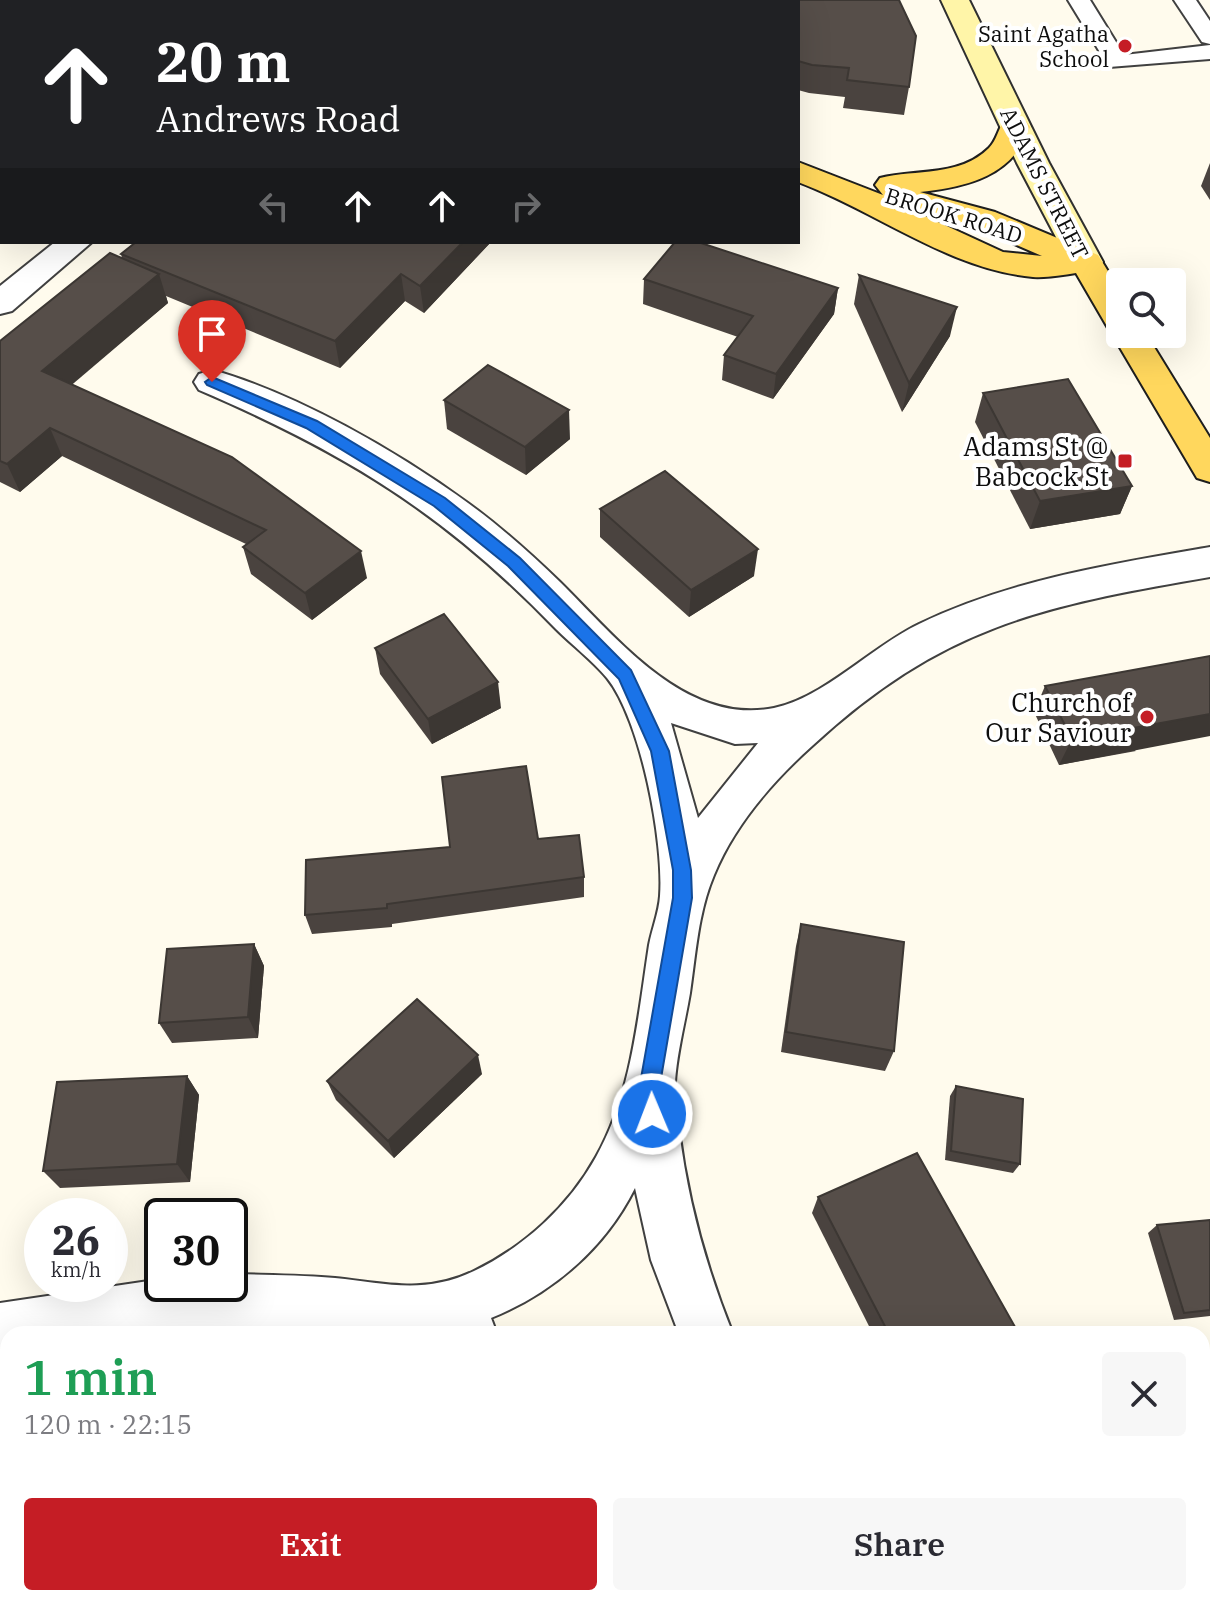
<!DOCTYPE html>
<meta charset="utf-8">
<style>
:root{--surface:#fff;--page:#f7f7f7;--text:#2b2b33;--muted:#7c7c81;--accent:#c51d25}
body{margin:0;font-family:"IBM Plex Serif",serif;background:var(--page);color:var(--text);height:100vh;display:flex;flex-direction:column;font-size:30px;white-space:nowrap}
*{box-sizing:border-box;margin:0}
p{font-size:26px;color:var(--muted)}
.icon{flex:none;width:44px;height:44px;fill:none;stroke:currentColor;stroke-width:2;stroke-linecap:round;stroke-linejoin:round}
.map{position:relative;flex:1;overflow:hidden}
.sheet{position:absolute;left:0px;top:1326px;width:1210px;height:280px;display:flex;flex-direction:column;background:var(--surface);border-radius:24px 24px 0 0;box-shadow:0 8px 32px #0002}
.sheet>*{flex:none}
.banner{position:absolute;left:0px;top:0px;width:800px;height:244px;box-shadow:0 8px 32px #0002;background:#202124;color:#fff;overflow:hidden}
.controls{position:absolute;left:1106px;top:268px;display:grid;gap:16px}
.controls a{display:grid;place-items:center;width:80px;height:80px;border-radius:8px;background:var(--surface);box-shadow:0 8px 32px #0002;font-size:40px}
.speed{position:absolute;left:24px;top:1198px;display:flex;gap:16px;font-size:40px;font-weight:700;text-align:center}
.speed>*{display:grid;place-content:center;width:104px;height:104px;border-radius:50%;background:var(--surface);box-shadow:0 8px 32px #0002;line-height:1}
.speed small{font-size:20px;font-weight:400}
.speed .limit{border:4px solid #111;border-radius:12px;background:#fff;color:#111}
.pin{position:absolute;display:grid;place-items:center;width:68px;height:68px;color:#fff;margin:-82px -34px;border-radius:50% 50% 50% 0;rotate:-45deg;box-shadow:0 0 8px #0007}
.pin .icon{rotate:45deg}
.me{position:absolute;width:88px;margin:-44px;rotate:359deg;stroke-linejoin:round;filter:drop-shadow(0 0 6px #0008)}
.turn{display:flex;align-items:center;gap:28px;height:168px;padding:0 24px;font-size:36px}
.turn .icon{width:104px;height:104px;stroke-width:2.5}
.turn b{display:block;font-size:56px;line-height:68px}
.lanes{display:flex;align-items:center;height:76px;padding:0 24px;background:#0003;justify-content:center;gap:40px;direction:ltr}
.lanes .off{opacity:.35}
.round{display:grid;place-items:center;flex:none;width:84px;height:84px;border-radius:8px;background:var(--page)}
.summary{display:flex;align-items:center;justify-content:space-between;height:136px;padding:0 24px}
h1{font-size:48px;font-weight:600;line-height:60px;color:#1e9e55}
.action{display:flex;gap:16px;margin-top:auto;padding:16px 24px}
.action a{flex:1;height:92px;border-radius:8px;background:var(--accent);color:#fff;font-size:32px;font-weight:600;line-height:92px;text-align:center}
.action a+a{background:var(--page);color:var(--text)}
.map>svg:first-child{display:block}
</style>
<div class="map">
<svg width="1210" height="1606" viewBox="0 0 1210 1606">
<rect width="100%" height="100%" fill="#fffbed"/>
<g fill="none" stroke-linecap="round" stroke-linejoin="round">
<g stroke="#404040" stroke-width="4">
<g id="service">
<path d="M 1068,0 L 1090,0 L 1124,55 L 1210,45 L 1210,59 L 1109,67 Z"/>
<path d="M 1174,0 L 1196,0 L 1210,21 L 1210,44 L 1202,42 Z"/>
</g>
</g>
<g stroke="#404040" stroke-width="4">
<g id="minor">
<path d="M 55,242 L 92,242 L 12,311 L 0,314 L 0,286 Z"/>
<path d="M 212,370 C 296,393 398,452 468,503 C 501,527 531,554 560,582 C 616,637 685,726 774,708 C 825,697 871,647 919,624 C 1010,580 1111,564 1210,547 L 1210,577 C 1041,606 942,626 812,746 C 773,781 734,826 714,875 C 698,913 696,953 690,993 C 685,1023 677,1052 675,1082 C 674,1099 677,1115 679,1130 C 688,1202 706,1267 733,1334 L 679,1334 L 651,1260 L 635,1188 C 605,1248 553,1293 491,1318 L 497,1334 L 351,1334 L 236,1328 L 152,1334 L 8,1334 L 8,1356 L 0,1357 L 0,1303 L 162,1279 L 162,1284 L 230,1284 L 230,1274 L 236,1274 C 269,1275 302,1275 335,1278 C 385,1283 424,1295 474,1271 C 524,1247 569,1206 596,1157 C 632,1093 638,1016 649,945 C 652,929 659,912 660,896 C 664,843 641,720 607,678 C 593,661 572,645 556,629 C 445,514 346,453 199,390 L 194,382 L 199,374 ZM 671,723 L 735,744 L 758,743 L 698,818 Z"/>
<path d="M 862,1598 L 926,1598 L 929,1606 L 865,1606 Z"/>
</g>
</g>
<g stroke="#2f2f2f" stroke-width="4">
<path id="secondary" d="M 941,0 L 969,0 L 1049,163 L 1103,262 L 1098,269 L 1086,272 L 1074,269 L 1069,262 L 1017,163 Z"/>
</g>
<g stroke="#1e1e1e" stroke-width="4">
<g id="primary">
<path d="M 249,0 L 282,0 L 284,2 L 251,2 Z"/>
<path d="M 1015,118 L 1026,121 L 1030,127 C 1013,176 967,187 920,192 L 995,212 L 1098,255 L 1120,291 L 1120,334 L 1146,334 L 1210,438 L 1210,482 L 1197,478 L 1112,334 L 1114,330 L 1108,328 L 1076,273 C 1062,275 1047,278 1033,277 C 948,269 876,211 798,182 L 798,162 L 883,195 L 875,185 L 880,178 C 916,169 960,177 989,148 C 997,140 998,129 1004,121 ZM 912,210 L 973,226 L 1042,256 L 1003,252 Z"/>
</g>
</g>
<use href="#service" fill="#fff" fill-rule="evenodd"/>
<use href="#minor" fill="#fff" fill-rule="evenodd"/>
<use href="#secondary" fill="#fff5a8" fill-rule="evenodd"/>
<use href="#primary" fill="#ffd75d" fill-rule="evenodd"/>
</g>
<g fill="#4a433f">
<path d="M 798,2 L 909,87 L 904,115 L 843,108 L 845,97 L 809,93 L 798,90 Z"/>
<path d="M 1210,163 L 1210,200 L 1201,186 Z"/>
<path d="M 136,242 L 491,242 L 424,313 L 405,301 L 340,368 L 166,296 L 168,303 L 71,384 L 367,578 L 312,620 L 251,574 L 243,547 L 246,544 L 62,456 L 20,492 L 0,482 L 0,341 L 122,258 L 121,254 Z"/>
<path d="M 859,275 L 950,336 L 902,412 L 854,304 Z"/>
<path d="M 644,279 L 838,288 L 834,314 L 773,399 L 722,380 L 724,355 L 738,337 L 643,304 Z"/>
<path d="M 983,393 L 1132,486 L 1120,514 L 1030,529 L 975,422 Z"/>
<path d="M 444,400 L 570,439 L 526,475 L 447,429 Z"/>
<path d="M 600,509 L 754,576 L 689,617 L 600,537 Z"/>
<path d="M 375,648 L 501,708 L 432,744 L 380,674 Z"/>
<path d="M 1045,686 L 1136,751 L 1059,765 L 1034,712 Z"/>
<path d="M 538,839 L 584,877 L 584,897 L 392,924 L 392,927 L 312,934 L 305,915 Z"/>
<path d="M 801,924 L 894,1051 L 885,1071 L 781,1052 L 796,946 Z"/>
<path d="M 254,944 L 264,966 L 258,1038 L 172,1043 L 159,1023 Z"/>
<path d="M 482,1074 L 394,1158 L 336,1100 L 327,1081 Z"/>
<path d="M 187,1076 L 199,1095 L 190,1182 L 60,1188 L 43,1171 Z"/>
<path d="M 956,1086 L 1020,1164 L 1013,1173 L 945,1160 L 950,1096 Z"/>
<path d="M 818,1197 L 1019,1334 L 873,1334 L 812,1213 Z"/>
<path d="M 1210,1220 L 1210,1316 L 1174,1320 L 1148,1233 L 1157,1225 Z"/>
<path d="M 1112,1598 L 1202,1598 L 1210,1606 L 1112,1606 Z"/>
</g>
<g fill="#3c3733">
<path d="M 2,183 L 2,217 L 0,219 L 0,185 Z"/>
<path d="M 463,242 L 491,242 L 424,313 L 420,286 Z"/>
<path d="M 159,274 L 168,303 L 54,400 L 42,371 Z"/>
<path d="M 401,274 L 405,301 L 340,368 L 335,341 Z"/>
<path d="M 838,288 L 834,314 L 773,399 L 776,374 Z"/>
<path d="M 957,307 L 950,336 L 902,412 L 909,383 Z"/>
<path d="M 569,410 L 570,439 L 526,475 L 525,447 Z"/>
<path d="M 50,428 L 62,456 L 20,492 L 7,464 Z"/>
<path d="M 1132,486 L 1120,514 L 1030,529 L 1040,501 Z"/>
<path d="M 758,549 L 754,576 L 689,617 L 691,590 Z"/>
<path d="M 361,551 L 367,578 L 312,620 L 305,593 Z"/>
<path d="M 498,682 L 501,708 L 432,744 L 428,719 Z"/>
<path d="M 1210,714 L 1210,736 L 1059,765 L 1072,739 Z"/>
<path d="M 254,944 L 264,966 L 258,1038 L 248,1017 Z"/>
<path d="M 478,1055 L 482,1074 L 394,1158 L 388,1141 Z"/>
<path d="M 187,1076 L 199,1095 L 190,1182 L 177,1164 Z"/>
<path d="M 8,1585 L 8,1596 L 0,1599 L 0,1587 Z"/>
</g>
<g fill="#564e49" stroke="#3c3733" stroke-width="2">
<path d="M 709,0 L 899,0 L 916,36 L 909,87 L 847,80 L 849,68 L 812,65 L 798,61 L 798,2 L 707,2 Z"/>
<path d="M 0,38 L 2,39 L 2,183 L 0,185 Z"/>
<path d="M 136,242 L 463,242 L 420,286 L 401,274 L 335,341 L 121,254 Z"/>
<path d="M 675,242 L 698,242 L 838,288 L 776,374 L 724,355 L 753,316 L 644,279 Z"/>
<path d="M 110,253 L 159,274 L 42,371 L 232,457 L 361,551 L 305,593 L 243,547 L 266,530 L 50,428 L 7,464 L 0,461 L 0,341 Z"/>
<path d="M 859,275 L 957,307 L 909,383 Z"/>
<path d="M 488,365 L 569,410 L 525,447 L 444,400 Z"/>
<path d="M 1068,379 L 1132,486 L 1040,501 L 983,393 Z"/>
<path d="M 665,471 L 758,549 L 691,590 L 600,509 Z"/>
<path d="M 444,614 L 498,682 L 428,719 L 375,648 Z"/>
<path d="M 1210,656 L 1210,714 L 1150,725 L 1072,739 L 1045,686 Z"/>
<path d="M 526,766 L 538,839 L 579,835 L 584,877 L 387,904 L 387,908 L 305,915 L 306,860 L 450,847 L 442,777 Z"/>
<path d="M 801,924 L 904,942 L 894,1051 L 786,1032 Z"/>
<path d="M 254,944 L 248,1017 L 159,1023 L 167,949 Z"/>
<path d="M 417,999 L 478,1055 L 388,1141 L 327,1081 Z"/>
<path d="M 187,1076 L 177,1164 L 43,1171 L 57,1082 Z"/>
<path d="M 956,1086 L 1023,1099 L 1020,1164 L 951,1151 Z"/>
<path d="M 917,1153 L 1019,1334 L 889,1334 L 818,1197 Z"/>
<path d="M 1210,1220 L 1210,1310 L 1184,1313 L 1157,1225 Z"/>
<path d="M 1202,1429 L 1210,1430 L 1210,1606 L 1140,1606 L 1139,1598 L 1202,1598 Z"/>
<path d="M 8,1445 L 8,1585 L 0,1587 L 0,1447 Z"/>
<path d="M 219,1598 L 539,1598 L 553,1606 L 246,1606 L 218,1602 Z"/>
</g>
<path fill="#1a73e8" stroke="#114b97" stroke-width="2" d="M 212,377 L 317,421 L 445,498 L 520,558 L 631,670 L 669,751 L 691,870 L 692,898 L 660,1084 L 663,1114 L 660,1121 L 652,1124 L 645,1121 L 640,1084 L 673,898 L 673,870 L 651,751 L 619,679 L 508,566 L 434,506 L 306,428 L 207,385 L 205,382 Z"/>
<g fill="#c51d25" stroke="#fff" stroke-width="3">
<circle cx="1125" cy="46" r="8"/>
<rect x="1117" y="453" width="16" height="16" rx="4"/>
<circle cx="1147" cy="717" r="8"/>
</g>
<g text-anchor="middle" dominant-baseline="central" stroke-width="8" stroke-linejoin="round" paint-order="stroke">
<g font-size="22" fill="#0d0d0d" stroke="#fff" text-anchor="end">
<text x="1109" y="33">Saint Agatha<tspan x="1109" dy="25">School</tspan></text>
</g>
<g font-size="22" fill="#0d0d0d" stroke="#fff">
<text transform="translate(1045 183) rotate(63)">ADAMS STREET</text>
<text transform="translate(954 215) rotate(17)">BROOK ROAD</text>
</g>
<g font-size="26" fill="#0d0d0d" stroke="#fff" text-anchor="end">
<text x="1109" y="446">Adams St @<tspan x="1109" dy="30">Babcock St</tspan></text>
<text x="1131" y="702">Church of<tspan x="1131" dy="30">Our Saviour</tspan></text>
</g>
</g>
</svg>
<div class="controls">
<a><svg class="icon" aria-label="search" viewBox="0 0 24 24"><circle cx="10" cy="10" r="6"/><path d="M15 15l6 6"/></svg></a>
</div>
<div class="speed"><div>26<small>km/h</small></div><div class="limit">30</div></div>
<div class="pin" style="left:212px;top:382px;background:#d93025"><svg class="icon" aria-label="arrive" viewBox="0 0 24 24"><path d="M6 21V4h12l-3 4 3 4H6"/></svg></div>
<svg class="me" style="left:652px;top:1114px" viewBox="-20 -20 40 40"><circle r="17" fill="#1a73e8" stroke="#fff" stroke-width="3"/><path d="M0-11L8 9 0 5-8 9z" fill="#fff"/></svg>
<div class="banner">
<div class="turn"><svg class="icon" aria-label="ahead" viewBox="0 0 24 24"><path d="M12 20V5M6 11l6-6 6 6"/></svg><div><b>20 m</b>Andrews Road</div></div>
<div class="lanes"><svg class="icon off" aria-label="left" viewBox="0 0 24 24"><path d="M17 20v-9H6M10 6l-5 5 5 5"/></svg><svg class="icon" aria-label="ahead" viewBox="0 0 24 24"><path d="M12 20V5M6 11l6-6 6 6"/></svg><svg class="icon" aria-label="ahead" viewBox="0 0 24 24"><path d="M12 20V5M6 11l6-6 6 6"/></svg><svg class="icon off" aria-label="right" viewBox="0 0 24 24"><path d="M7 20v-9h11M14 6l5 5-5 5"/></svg></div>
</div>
<section class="sheet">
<div class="summary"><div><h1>1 min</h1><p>120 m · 22:15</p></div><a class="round"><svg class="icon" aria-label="close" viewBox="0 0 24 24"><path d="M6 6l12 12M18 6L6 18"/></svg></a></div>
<div class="action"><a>Exit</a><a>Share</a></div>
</section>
</div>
